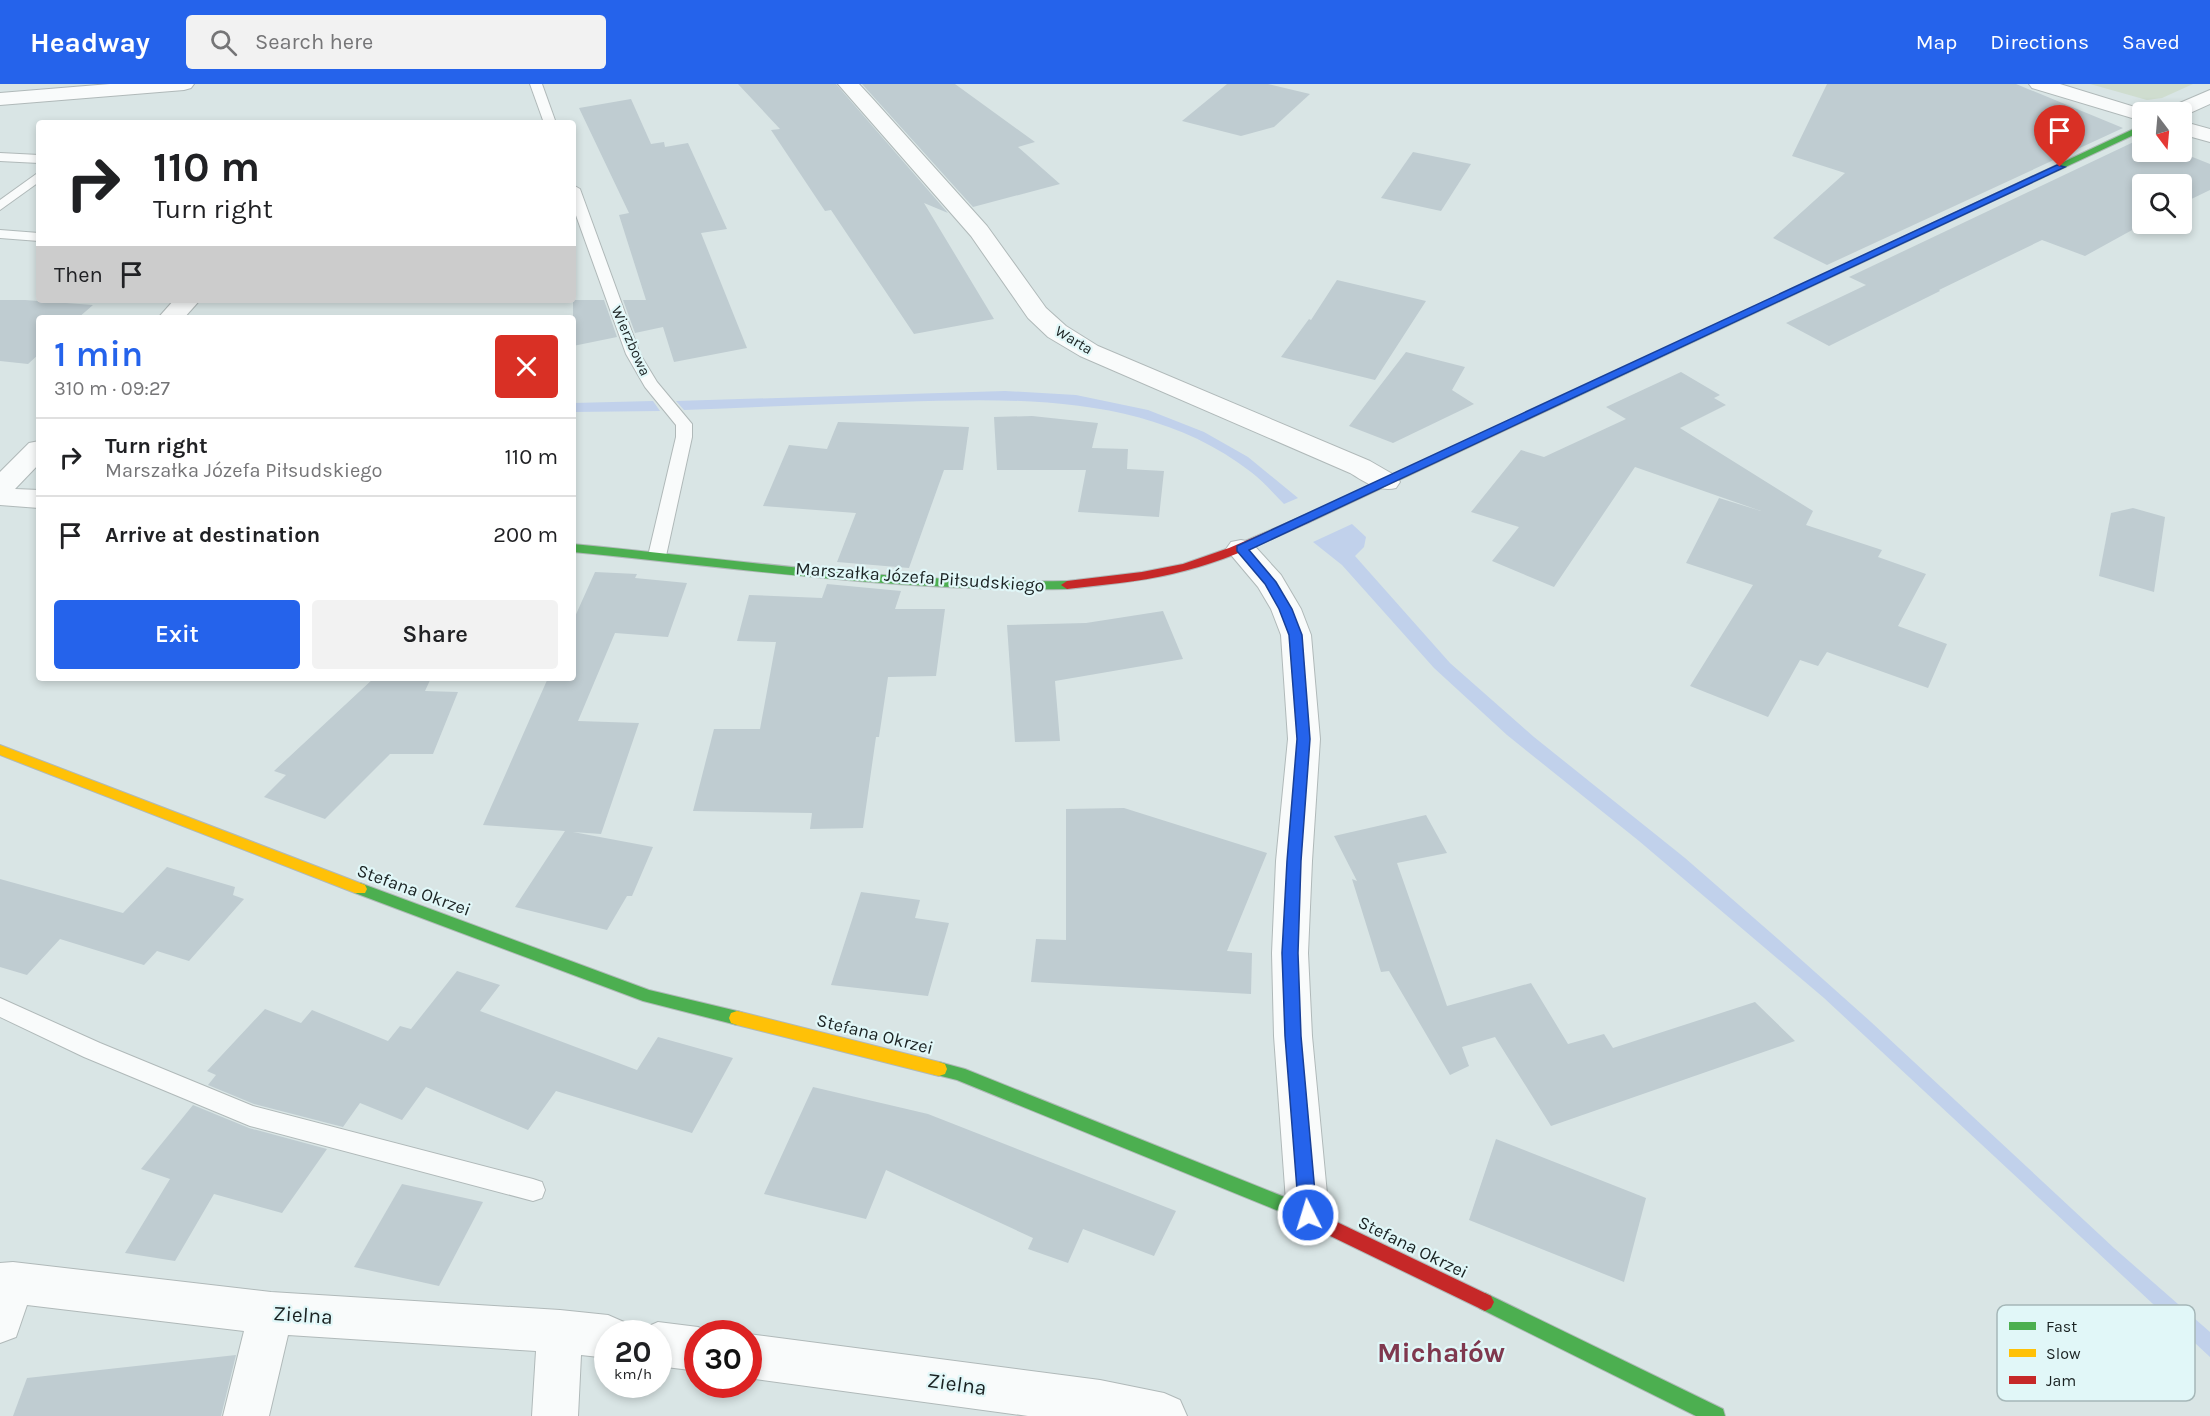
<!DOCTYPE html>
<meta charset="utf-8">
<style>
:root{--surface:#fff;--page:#f2f2f2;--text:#202124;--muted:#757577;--line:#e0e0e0;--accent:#2563eb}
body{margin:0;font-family:Karla,sans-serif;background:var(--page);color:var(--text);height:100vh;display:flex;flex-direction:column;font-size:22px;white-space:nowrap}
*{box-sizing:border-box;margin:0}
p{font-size:20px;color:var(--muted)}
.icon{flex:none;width:33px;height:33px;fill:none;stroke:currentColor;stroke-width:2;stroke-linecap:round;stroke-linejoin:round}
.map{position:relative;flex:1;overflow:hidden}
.details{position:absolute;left:36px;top:231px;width:540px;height:366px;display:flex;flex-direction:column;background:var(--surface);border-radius:6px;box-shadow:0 3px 9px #0003}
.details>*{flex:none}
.top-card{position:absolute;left:36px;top:36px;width:540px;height:183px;border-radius:6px;box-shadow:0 3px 9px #0003;background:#fff;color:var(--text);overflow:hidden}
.needle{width:39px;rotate:164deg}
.controls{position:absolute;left:2132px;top:18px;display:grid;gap:12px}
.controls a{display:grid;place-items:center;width:60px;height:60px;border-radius:6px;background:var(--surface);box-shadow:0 3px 9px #0003;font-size:30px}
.speed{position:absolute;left:594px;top:1236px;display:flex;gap:12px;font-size:30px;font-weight:700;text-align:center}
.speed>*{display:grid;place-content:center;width:78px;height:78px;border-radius:50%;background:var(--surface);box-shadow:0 3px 9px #0003;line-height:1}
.speed small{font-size:15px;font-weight:400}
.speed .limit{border:9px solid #d22;background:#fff;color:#111}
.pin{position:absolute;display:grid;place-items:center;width:51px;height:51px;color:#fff;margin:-62px -26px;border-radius:50% 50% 50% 0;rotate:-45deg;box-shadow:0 0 6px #0007}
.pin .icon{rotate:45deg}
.me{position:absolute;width:66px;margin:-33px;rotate:355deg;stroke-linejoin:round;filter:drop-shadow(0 0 4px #0008)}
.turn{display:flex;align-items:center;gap:21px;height:126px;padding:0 18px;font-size:27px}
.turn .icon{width:78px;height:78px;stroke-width:2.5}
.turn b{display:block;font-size:42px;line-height:51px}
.then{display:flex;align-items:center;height:57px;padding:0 18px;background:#0003;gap:12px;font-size:22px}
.round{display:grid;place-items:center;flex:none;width:63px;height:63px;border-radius:6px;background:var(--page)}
.headline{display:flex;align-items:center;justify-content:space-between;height:102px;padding:0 18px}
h1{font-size:36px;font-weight:600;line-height:45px;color:var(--accent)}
.cta{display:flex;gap:12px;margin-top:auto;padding:12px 18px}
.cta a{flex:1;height:69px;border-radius:6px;background:var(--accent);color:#fff;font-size:24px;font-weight:600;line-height:69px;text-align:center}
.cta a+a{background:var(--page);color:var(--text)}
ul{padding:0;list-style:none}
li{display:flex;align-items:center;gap:18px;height:78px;padding:0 18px;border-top:2px solid var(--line)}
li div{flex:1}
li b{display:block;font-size:22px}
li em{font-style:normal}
header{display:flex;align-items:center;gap:36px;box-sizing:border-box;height:84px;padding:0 30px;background:var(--accent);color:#fff}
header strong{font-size:28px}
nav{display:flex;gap:33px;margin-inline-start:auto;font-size:21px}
.search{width:420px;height:54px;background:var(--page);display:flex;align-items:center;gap:15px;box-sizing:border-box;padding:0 21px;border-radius:6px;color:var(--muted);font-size:22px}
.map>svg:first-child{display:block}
</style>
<header>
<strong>Headway</strong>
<div class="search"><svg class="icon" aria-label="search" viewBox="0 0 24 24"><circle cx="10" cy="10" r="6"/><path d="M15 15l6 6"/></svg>Search here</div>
<nav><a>Map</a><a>Directions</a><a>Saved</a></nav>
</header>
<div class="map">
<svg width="2210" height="1332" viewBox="0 0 2210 1332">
<rect width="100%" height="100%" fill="#d9e5e5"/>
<path fill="#cfddcf" d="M 2090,0 L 2193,0 L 2162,14 L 2147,16 Z"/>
<g fill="#c1d1eb">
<path d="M 1005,307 L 1076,311 L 1148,326 L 1204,348 L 1248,373 L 1298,414 L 1284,420 C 1273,409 1263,397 1251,388 C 1150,310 1019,314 898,318 C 827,320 756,323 684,326 L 676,317 Z"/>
<path d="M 653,317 L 660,327 L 573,328 L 573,319 Z"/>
<path d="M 1352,440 L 1366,453 L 1364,463 L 1355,472 L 1450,579 L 1534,653 L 1685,774 L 1778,855 L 1871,938 L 2114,1164 L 2210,1248 L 2210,1273 L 1824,914 L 1639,757 L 1507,651 L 1434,584 L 1342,481 L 1313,458 Z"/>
</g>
<g fill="#bfccd1">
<path d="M 738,0 L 836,0 L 948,129 L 924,119 L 994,235 L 914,250 L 831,126 L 825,127 L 771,46 L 780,45 Z"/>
<path d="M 862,0 L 955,0 L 1035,58 L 1018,63 L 1060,100 L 973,123 Z"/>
<path d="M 1227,0 L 1268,0 L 1310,10 L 1274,43 L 1241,52 L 1182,37 Z"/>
<path d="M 1827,0 L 2016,0 L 2123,44 L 1827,181 L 1773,154 L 1845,89 L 1792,72 Z"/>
<path d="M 631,15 L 651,60 L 664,58 L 665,63 L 688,59 L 727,145 L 701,149 L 747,264 L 674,278 L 663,243 L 635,249 L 623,216 L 646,216 L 619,131 L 629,129 L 579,24 Z"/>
<path d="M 2142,54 L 2142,68 L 2180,68 L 2210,80 L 2210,106 L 2181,120 L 2181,100 L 2142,100 L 2143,140 L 2085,172 L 2042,156 L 1939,206 L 1940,207 L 1829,262 L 1786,239 L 1866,201 L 1849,193 Z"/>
<path d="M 1413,68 L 1471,80 L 1441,127 L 1381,114 Z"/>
<path d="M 1337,196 L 1426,217 L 1375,296 L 1281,273 L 1309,235 L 1311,236 Z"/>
<path d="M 0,216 L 25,216 L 93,221 L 78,234 L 39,234 L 39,270 L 28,280 L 0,277 Z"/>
<path d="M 573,216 L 604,216 L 617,253 L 573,262 Z"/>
<path d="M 1406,268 L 1465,283 L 1452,306 L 1474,320 L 1393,359 L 1349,342 Z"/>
<path d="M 1681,288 L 1720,311 L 1714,314 L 1726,321 L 1680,344 L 1813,427 L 1806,441 L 1882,466 L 1878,473 L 1926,490 L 1898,542 L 1947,560 L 1928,604 L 1827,568 L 1818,582 L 1800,576 L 1768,633 L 1690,602 L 1753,501 L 1686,479 L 1719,414 L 1761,427 L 1635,383 L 1554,503 L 1492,477 L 1519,443 L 1471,428 L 1521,366 L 1544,373 L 1626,335 L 1606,323 Z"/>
<path d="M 1032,332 L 1098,339 L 1092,364 L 1128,365 L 1127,385 L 1164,387 L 1159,433 L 1078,428 L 1086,386 L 997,386 L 994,333 Z"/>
<path d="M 838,338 L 969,343 L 963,386 L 944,386 L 909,484 L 837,478 L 856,429 L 763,422 L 789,361 L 827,365 Z"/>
<path d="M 2133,424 L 2165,433 L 2154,508 L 2099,492 L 2111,429 Z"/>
<path d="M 595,488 L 637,490 L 635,494 L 687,499 L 668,553 L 615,549 L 578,637 L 639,639 L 601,750 L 573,748 L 653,763 L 632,812 L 627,812 L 607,846 L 515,823 L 565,747 L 483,741 L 548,594 L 573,594 L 573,537 Z"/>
<path d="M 827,500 L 901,507 L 895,525 L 945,525 L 936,592 L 888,593 L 879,653 L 876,653 L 863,744 L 810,745 L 812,729 L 693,727 L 714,645 L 760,645 L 776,558 L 737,557 L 749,511 L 822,514 Z"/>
<path d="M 1163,527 L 1183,575 L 1055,597 L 1060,657 L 1015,658 L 1007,541 L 1086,539 Z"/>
<path d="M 374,594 L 431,594 L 425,607 L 458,608 L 433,670 L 390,670 L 325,735 L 264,713 L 286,691 L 274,687 Z"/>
<path d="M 1124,724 L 1267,769 L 1227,867 L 1252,869 L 1251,910 L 1031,898 L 1036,855 L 1066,856 L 1066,725 Z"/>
<path d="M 1426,731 L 1447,769 L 1397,779 L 1447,922 L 1531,899 L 1568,960 L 1604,950 L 1613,964 L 1755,918 L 1795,957 L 1551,1042 L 1495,953 L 1462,963 L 1469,982 L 1450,991 L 1389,887 L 1381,888 L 1352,795 L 1357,797 L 1334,752 Z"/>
<path d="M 167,783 L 235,803 L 233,811 L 244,815 L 189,877 L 157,867 L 144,881 L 60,855 L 27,891 L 0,883 L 0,795 L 123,829 Z"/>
<path d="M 861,808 L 920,816 L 915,834 L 949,839 L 928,912 L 831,901 Z"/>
<path d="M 457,887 L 500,901 L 480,927 L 637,986 L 658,953 L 733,974 L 692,1049 L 556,1007 L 528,1046 L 426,1003 L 402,1036 L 360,1019 L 343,1043 L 254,1020 L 208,1001 L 216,991 L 207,987 L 265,925 L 301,939 L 312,926 L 388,957 L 400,942 L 411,945 Z"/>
<path d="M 813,1003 L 928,1030 L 1176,1127 L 1154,1172 L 1083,1145 L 1068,1179 L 1028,1165 L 1033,1154 L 886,1086 L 866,1135 L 764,1110 Z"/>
<path d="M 193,1021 L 249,1044 L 327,1065 L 282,1129 L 214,1110 L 175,1177 L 125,1169 L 170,1095 L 141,1085 Z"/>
<path d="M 1496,1055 L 1646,1114 L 1624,1198 L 1469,1136 Z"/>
<path d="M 402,1100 L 483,1118 L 439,1202 L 354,1183 Z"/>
<path d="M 236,1271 L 221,1332 L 13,1332 L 27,1294 Z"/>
</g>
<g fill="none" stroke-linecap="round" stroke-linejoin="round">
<g stroke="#b0b9b9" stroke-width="2">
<g id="lane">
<path d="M 530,0 L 542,0 L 556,39 L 544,39 Z"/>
<path d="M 0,69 L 39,71 L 39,79 L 0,77 Z"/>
<path d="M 39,88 L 39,98 L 0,126 L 0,116 Z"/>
<path d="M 573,101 L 580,105 L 640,270 L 657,298 L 692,340 L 692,353 L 666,472 L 663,476 L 651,476 L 648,472 L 676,353 L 676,341 L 645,303 L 626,270 L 573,123 Z"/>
<path d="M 0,146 L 39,149 L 39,157 L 0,154 Z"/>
<path d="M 0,914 L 100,959 L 253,1022 L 533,1095 L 542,1098 L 545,1106 L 542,1114 L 533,1117 L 250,1042 L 84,973 L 0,933 Z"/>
</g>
</g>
<g stroke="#b0b9b9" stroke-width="2">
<g id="street">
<path d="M 110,0 L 194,0 L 191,4 L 184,6 L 0,21 L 0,9 Z"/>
<path d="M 838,0 L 859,0 L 872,14 L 987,142 L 1046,224 L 1066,242 L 1098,262 L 1370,377 L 1396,392 L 1400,398 L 1396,404 C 1378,408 1365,398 1350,389 L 1080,272 L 1048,253 L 1028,234 L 971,152 Z"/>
<path d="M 2029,0 L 2060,0 L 2151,28 L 2142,28 L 2142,37 L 2032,4 Z"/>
<path d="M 2210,6 L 2210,20 L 2181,33 L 2181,28 L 2165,28 L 2168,24 Z"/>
<path d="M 2181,37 L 2210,45 L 2210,58 L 2181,50 Z"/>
<path d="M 174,216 L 200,216 L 184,234 L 158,234 Z"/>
<path d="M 39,357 L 39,380 L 15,405 L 39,406 L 39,424 L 0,421 L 0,388 L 29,359 Z"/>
<path d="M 1241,456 L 1251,458 L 1281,491 L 1301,525 L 1311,551 L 1320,655 L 1312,777 L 1308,869 L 1312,952 L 1329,1131 L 1323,1145 L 1308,1150 L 1293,1145 L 1287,1131 L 1274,952 L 1272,869 L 1276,777 L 1288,655 L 1281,551 L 1271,525 L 1258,503 L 1226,465 L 1231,458 Z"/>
<path d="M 13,1178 L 271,1208 L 560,1226 L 608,1231 L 624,1238 L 629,1250 L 608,1250 L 608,1274 L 581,1271 L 578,1332 L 532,1332 L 536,1267 L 288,1251 L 269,1332 L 223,1332 L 244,1247 L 27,1221 L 16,1253 L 0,1259 L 0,1179 Z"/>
<path d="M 658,1238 L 698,1243 L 713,1250 L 698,1250 L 698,1287 L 658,1282 L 658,1250 L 640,1250 L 642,1245 Z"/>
<path d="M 748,1250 L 1100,1296 L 1164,1309 L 1180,1316 L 1187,1332 L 1028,1332 L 748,1294 Z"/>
</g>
</g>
<g stroke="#b0b9b9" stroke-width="2">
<g id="fast">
<path d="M 2142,41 L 2142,47 L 1561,320 L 1557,321 L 1552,318 Z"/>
<path d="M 573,460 C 737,476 902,500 1067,497 L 1073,501 L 1067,505 C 902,508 737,484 573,468 Z"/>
<path d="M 360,799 L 649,906 L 737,927 L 743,929 L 745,934 L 743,939 L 737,941 L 643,917 L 355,809 L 353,805 L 355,801 Z"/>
<path d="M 939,978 L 965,985 L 1297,1118 L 1300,1124 L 1297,1130 L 1291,1132 L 957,996 L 933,990 L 931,985 L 933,980 Z"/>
<path d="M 1485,1209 L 1723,1325 L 1725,1332 L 1696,1332 L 1479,1224 L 1476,1218 L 1479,1212 Z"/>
</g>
</g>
<g stroke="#b0b9b9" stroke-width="2">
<g id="slow">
<path d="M 1557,315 L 1562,318 L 1561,320 L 1314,436 L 1306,436 L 1304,433 Z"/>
<path d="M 0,661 L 365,801 L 367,805 L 365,809 L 355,809 L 0,671 Z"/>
<path d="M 737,927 L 939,978 L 945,980 L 947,985 L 945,990 L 939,992 L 737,941 L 731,939 L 729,934 L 731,929 Z"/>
</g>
</g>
<g stroke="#b0b9b9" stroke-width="2">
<g id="jam">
<path d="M 1310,429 L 1316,433 L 1314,436 C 1268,457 1222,479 1172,490 C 1138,498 1102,501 1067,505 L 1061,501 L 1067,497 L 1142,488 L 1183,480 L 1229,464 Z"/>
<path d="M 1291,1116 L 1491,1212 L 1494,1218 L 1491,1224 L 1485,1227 L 1479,1224 L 1285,1130 L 1282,1124 L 1285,1118 Z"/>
</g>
</g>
<use href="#lane" fill="#f9fbfb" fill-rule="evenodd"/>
<use href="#street" fill="#f9fbfb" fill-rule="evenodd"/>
<use href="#fast" fill="#4caf50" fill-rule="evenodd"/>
<use href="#slow" fill="#ffc107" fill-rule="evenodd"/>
<use href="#jam" fill="#c62828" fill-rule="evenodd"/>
</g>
<path fill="#2563eb" stroke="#184099" stroke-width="1.5" d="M 2057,81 L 2065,83 L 1249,466 L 1276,498 L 1292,525 L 1302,551 L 1310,655 L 1301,777 L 1298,869 L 1301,952 L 1317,1131 L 1314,1137 L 1308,1139 L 1302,1137 L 1299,1131 L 1285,952 L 1282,869 L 1287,777 L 1297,655 L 1289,551 L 1279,525 L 1265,500 L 1237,467 L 1237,462 Z"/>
<g text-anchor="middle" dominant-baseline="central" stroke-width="4.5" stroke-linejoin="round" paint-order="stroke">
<g font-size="15" fill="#1a2222" stroke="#e1f7f8">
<text transform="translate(1074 256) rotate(31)">Warta</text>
<text transform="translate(631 257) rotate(66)">Wierzbowa</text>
</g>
<g font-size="18" fill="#1a2222" stroke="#e1f7f8">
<text transform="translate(920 493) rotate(4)">Marszałka Józefa Piłsudskiego</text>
<text transform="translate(414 806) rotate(20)">Stefana Okrzei</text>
<text transform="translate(875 950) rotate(14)">Stefana Okrzei</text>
<text transform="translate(1413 1163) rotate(26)">Stefana Okrzei</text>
</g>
<g font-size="21" fill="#1a2222" stroke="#e1f7f8">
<text transform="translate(303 1231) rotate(4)">Zielna</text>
<text transform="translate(957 1300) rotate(8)">Zielna</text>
</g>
<g font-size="28" font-weight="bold" fill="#7f384e" stroke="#e1f7f8">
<text x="1441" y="1268">Michałów</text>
</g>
</g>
<rect x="1997" y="1221" width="198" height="96" rx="9" fill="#e1f7f8" stroke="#a5b7b8" stroke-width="1.5"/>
<rect x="2009" y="1238" width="27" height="8" fill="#4caf50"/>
<rect x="2009" y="1265" width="27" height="8" fill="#ffc107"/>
<rect x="2009" y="1292" width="27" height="8" fill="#c62828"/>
<g font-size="16" fill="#1a2222">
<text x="2046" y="1248">Fast</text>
<text x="2046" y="1275">Slow</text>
<text x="2046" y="1302">Jam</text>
</g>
</svg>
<div class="controls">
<a><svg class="needle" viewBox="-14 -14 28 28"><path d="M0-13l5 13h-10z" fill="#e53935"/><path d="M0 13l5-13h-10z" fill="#757577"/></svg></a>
<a><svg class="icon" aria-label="search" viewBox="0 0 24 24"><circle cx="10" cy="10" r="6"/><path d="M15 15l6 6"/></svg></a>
</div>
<div class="speed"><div>20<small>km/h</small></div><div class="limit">30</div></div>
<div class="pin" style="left:2060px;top:83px;background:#d93025"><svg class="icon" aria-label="arrive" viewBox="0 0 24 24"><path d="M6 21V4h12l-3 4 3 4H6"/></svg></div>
<svg class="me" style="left:1308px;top:1131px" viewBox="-20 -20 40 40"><circle r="17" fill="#2563eb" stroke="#fff" stroke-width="3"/><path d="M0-11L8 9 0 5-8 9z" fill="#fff"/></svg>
<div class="top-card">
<div class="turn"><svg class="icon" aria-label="right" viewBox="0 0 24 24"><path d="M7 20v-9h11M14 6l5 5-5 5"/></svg><div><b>110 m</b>Turn right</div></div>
<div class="then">Then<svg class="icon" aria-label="arrive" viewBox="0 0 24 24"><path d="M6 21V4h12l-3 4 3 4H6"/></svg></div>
</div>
<section class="details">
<div class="headline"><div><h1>1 min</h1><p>310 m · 09:27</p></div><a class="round" style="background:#d93025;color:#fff"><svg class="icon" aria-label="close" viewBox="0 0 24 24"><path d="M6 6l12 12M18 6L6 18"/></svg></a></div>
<ul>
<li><svg class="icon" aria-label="right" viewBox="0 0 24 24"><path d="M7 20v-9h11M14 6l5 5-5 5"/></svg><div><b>Turn right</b><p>Marszałka Józefa Piłsudskiego</p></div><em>110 m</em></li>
<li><svg class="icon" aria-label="arrive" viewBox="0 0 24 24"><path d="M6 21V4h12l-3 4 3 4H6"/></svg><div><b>Arrive at destination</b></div><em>200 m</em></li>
</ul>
<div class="cta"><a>Exit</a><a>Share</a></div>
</section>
</div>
